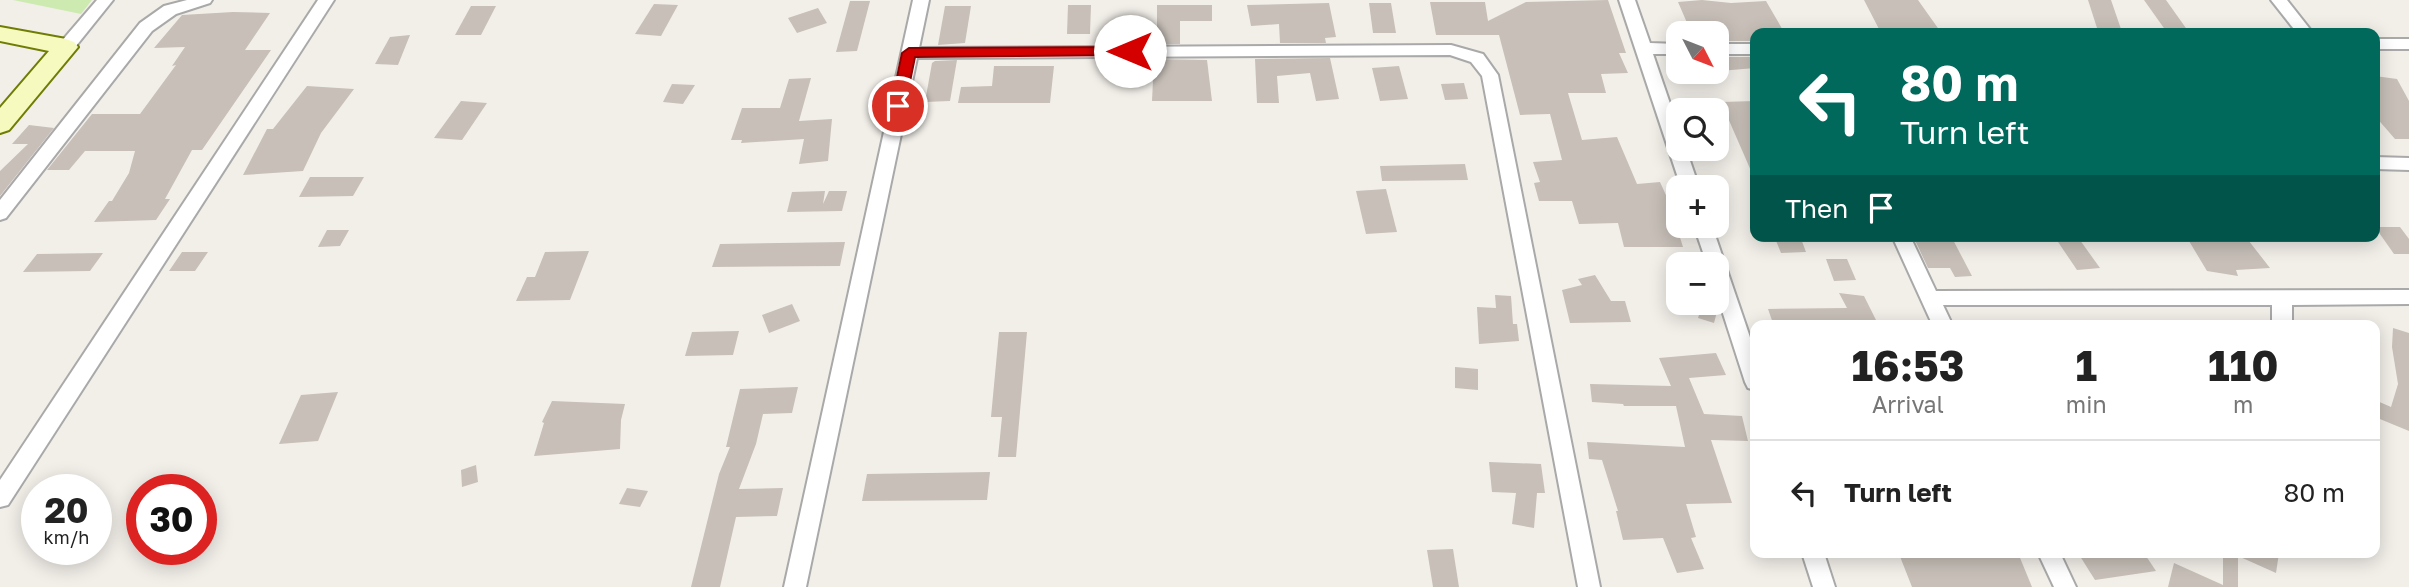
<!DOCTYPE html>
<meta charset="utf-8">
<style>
:root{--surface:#fff;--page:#f2f2f2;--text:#222;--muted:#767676;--line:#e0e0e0}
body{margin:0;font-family:"Golos Text",sans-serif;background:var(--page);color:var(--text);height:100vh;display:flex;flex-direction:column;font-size:26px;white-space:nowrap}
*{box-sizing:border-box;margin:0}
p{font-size:23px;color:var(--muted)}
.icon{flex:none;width:38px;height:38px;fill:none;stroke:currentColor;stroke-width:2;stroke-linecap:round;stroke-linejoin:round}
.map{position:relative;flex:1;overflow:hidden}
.details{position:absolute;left:1750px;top:320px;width:630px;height:238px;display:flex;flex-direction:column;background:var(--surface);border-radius:14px;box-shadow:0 4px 18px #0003}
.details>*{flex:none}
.top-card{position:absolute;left:1750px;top:28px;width:630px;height:214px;border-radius:14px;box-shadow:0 4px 18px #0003;background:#00695c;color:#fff;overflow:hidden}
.needle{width:46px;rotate:132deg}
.buttons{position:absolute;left:1666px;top:21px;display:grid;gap:14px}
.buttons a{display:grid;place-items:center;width:63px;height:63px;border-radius:14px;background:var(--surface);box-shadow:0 4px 18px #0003;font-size:35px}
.speed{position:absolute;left:21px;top:474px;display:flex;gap:14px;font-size:35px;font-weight:700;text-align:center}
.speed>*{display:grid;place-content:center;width:91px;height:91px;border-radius:50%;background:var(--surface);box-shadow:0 4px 18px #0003;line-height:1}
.speed small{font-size:18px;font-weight:400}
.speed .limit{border:10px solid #d22;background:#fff;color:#111}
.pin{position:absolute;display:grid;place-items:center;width:60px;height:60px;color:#fff;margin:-30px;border:4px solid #fff;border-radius:50%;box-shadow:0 2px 7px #0007}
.me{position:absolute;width:77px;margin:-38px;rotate:270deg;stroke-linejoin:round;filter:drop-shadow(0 0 5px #0008)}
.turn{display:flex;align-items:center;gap:24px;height:147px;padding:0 35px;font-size:32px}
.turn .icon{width:91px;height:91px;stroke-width:2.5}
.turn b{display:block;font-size:49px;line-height:60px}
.then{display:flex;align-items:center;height:66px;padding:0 35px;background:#0003;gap:14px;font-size:26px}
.eta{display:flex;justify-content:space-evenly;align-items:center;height:119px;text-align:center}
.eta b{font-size:42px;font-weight:700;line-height:49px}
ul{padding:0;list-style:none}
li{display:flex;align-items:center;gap:21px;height:105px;padding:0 35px;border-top:2px solid var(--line)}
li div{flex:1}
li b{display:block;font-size:26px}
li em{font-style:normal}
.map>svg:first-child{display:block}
</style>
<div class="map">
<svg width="2409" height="587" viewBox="0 0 2409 587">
<rect width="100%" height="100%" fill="#f2efe9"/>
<path fill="#cdebb0" d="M 13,0 L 92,0 L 81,14 Z"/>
<g fill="#c7bfb8">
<path d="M 1608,0 L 1626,53 L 1619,53 L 1628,73 L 1601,74 L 1606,93 L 1568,93 L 1582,140 L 1617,137 L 1637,184 L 1660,182 L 1670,204 L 1678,205 L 1678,231 L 1683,247 L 1624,247 L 1618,223 L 1579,224 L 1572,201 L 1539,201 L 1534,183 L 1540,182 L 1533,162 L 1562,160 L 1550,114 L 1520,115 L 1499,35 L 1436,35 L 1430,2 L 1485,2 L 1488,21 L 1526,2 Z"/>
<path d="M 1702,0 L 1731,3 L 1766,1 L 1784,32 L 1755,33 L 1755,41 L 1719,41 L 1719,31 L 1691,32 L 1678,2 Z"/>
<path d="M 1864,0 L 1918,0 L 1940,31 L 1915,32 L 1913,29 L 1879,29 Z"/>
<path d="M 2088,0 L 2111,0 L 2122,32 L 2097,28 Z"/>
<path d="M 2144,0 L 2166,0 L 2188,31 L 2166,31 Z"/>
<path d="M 850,1 L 870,1 L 857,51 L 836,52 Z"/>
<path d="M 1329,3 L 1336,37 L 1325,38 L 1326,43 L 1280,43 L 1279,24 L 1251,26 L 1247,5 Z"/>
<path d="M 1369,3 L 1391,3 L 1396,33 L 1373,33 Z"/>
<path d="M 654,4 L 678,5 L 661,36 L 635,34 Z"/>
<path d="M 1068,5 L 1091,5 L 1090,34 L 1067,34 Z"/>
<path d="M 1157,5 L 1212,5 L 1212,21 L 1180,21 L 1180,44 L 1154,44 L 1154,36 L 1157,36 Z"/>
<path d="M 471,6 L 496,6 L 481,35 L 455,35 Z"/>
<path d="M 945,6 L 971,6 L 965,43 L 938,45 Z"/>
<path d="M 818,8 L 827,23 L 797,33 L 788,18 Z"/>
<path d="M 233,12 L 270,13 L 245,50 L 271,50 L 202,150 L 192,150 L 165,199 L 170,199 L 156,220 L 94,222 L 109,201 L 112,201 L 129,173 L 135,151 L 85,151 L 69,170 L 47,170 L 92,114 L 140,114 L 176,65 L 172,66 L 185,47 L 154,48 L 182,15 Z"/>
<path d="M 410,35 L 398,65 L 375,64 L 390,37 Z"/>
<path d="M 1719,57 L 1755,57 L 1755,68 L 1720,71 Z"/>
<path d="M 1330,58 L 1339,99 L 1316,101 L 1310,73 L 1277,76 L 1279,103 L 1257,103 L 1255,59 Z"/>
<path d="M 1154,59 L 1207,60 L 1212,101 L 1152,101 Z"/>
<path d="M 957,60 L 950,101 L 925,102 L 932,63 L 935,61 Z"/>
<path d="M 994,66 L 1054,66 L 1050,103 L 958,103 L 961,87 L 992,86 Z"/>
<path d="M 1399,66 L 1408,99 L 1380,101 L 1372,68 Z"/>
<path d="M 2375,76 L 2397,79 L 2409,101 L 2409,139 L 2395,139 L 2375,116 Z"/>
<path d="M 811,78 L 799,121 L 832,119 L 828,161 L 799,164 L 804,139 L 741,143 L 742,140 L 731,140 L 742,108 L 780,108 L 789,79 Z"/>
<path d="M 1464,83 L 1468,99 L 1445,100 L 1441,84 Z"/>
<path d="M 672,84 L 695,85 L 683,104 L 663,102 Z"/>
<path d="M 307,86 L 354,89 L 321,133 L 303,171 L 243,175 L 267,129 L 273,129 Z"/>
<path d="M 461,101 L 487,103 L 462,140 L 434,138 Z"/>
<path d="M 1755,101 L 1755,180 L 1721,102 Z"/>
<path d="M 29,125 L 54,128 L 0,196 L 0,171 L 28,144 L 12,144 Z"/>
<path d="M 1465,164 L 1468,180 L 1382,181 L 1380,166 Z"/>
<path d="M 310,177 L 364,177 L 353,196 L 299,197 Z"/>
<path d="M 1386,189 L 1397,232 L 1366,234 L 1356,191 Z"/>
<path d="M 825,191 L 823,204 L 829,191 L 847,191 L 842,211 L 787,212 L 792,192 Z"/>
<path d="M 2375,227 L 2400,227 L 2409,239 L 2409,254 L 2394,254 Z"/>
<path d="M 327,230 L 349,230 L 340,246 L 318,247 Z"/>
<path d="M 1774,236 L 1800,236 L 1806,252 L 1781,253 Z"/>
<path d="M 1913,236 L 1951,236 L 1972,276 L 1955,277 L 1950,268 L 1928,268 Z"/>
<path d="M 2054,236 L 2077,236 L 2100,268 L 2077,270 Z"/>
<path d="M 2186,236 L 2245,236 L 2270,268 L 2236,270 L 2238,276 L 2207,271 Z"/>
<path d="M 845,242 L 840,266 L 712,267 L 720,244 Z"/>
<path d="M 589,251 L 570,300 L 516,301 L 527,277 L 535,277 L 545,252 Z"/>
<path d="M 182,252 L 208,252 L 195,271 L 169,271 Z"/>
<path d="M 103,253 L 90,271 L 23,272 L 37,254 Z"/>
<path d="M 1826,259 L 1847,259 L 1856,280 L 1834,281 Z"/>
<path d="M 1595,275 L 1611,301 L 1625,301 L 1631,322 L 1570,323 L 1562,290 L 1582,285 L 1578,279 Z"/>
<path d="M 1839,293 L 1864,296 L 1879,326 L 1774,326 L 1768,309 L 1847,308 Z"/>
<path d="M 1495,295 L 1511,296 L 1513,324 L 1517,324 L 1519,341 L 1479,344 L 1477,307 L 1496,308 Z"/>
<path d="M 1703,303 L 1717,303 L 1718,308 L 1714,323 L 1698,318 Z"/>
<path d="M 792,304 L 800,321 L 769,333 L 762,315 Z"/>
<path d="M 2393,328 L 2409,333 L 2409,431 L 2375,417 L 2375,400 L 2391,407 L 2398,384 L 2392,347 Z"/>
<path d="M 739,331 L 733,355 L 685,356 L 692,332 Z"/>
<path d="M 999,332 L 1027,332 L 1016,457 L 998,457 L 1002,417 L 991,417 Z"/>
<path d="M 1716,353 L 1726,375 L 1689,378 L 1704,414 L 1742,416 L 1748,441 L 1711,440 L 1732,503 L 1686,504 L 1696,537 L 1691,538 L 1704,569 L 1677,573 L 1663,538 L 1623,540 L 1616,511 L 1618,511 L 1602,460 L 1589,459 L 1587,442 L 1685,447 L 1676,406 L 1624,406 L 1623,404 L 1592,402 L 1590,384 L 1671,386 L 1659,358 Z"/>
<path d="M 1455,367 L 1478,369 L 1478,390 L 1455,388 Z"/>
<path d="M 798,387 L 792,413 L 763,414 L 756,444 L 739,489 L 783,488 L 777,516 L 736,517 L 720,587 L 691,587 L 719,474 L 730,447 L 726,447 L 740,389 Z"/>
<path d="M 338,392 L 318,441 L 279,444 L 301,395 Z"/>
<path d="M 552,401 L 625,404 L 621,420 L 620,449 L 534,456 L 544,423 L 542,422 Z"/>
<path d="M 1489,462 L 1541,464 L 1545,493 L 1537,493 L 1534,528 L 1512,524 L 1516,493 L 1492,492 Z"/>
<path d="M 476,465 L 478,482 L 462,487 L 461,470 Z"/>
<path d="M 990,472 L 987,500 L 862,501 L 867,474 Z"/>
<path d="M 627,488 L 648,491 L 640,507 L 619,504 Z"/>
<path d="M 1453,549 L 1459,587 L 1433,587 L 1427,550 Z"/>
<path d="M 2018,553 L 2032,587 L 1912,587 L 1899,554 Z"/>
<path d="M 2078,553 L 2144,553 L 2156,571 L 2095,580 Z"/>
<path d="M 2223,553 L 2279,553 L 2276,573 L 2238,556 L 2238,587 L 2168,587 L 2174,563 L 2223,585 Z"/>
</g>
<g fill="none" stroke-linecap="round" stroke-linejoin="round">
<g stroke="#a9a9a9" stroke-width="4">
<g id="street">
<path d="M 97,0 L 113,0 L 72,51 L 60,51 L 58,47 L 60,43 Z"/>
<path d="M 187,0 L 212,0 L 210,3 L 176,14 L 152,31 L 6,218 L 0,220 L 0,200 L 140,23 L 164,6 Z"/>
<path d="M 318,0 L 334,0 L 8,505 L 0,507 L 0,480 Z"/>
<path d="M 913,0 L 929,0 L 919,48 L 1451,45 L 1483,54 L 1498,75 L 1600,587 L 1578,587 L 1482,76 L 1471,62 L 1450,55 L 917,58 L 806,587 L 784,587 Z"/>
<path d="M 1619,0 L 1635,0 L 1650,43 L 1678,44 L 1678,54 L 1653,54 L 1678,127 L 1678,149 L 1686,149 L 1699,187 L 1681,187 Z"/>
<path d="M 2271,0 L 2287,0 L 2313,33 L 2297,33 Z"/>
<rect x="2375" y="39" width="34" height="10"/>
<rect x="1717" y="44" width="38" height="10"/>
<path d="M 2375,157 L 2409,158 L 2409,170 L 2375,169 Z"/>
<path d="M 1694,226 L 1712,226 L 1755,352 L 1755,390 L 1748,388 L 1745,382 L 1717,295 L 1717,264 L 1707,264 Z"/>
<path d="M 1892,236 L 1910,236 L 1936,291 L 2409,290 L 2409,304 L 2292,305 L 2292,326 L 2272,326 L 2272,305 L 1943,305 L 1953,326 L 1933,326 Z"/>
<path d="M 1802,553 L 1824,553 L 1835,587 L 1813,587 Z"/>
<path d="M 2038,553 L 2060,553 L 2076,587 L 2054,587 Z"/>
</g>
</g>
<g stroke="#707d05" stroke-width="4">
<path id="secondary" d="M 0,27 L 66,39 L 74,42 L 78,47 L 9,130 L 0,133 L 0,108 L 49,51 L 0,41 Z"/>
</g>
<use href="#street" fill="#fff" fill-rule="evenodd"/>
<use href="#secondary" fill="#f7fabf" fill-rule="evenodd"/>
</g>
<path fill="#d40000" stroke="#8a0000" stroke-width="2" d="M 1130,47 L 1137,51 L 1135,55 L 915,57 L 905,106 L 898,111 L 891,106 L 902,53 L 909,48 Z"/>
</svg>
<div class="buttons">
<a><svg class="needle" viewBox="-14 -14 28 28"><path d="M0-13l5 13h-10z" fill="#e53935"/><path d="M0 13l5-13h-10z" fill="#767676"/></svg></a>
<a><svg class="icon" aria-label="search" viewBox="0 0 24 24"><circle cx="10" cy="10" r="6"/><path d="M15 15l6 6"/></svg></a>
<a>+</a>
<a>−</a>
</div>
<div class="speed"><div>20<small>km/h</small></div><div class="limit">30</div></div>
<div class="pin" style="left:898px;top:106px;background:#d93025"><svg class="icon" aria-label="arrive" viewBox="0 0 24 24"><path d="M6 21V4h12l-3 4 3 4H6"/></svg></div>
<svg class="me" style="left:1130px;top:51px" viewBox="-20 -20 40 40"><circle r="19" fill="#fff"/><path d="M0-13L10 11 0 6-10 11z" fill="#d40000"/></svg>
<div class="top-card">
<div class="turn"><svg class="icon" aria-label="left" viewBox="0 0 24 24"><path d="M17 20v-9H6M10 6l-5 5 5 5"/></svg><div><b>80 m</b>Turn left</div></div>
<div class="then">Then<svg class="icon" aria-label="arrive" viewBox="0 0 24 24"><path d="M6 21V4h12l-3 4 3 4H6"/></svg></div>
</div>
<section class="details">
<div class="eta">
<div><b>16:53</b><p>Arrival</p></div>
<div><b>1</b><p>min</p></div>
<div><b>110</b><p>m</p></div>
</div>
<ul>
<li><svg class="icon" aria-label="left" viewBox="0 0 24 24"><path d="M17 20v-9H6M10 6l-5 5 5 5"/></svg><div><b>Turn left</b></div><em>80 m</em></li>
</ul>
</section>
</div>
